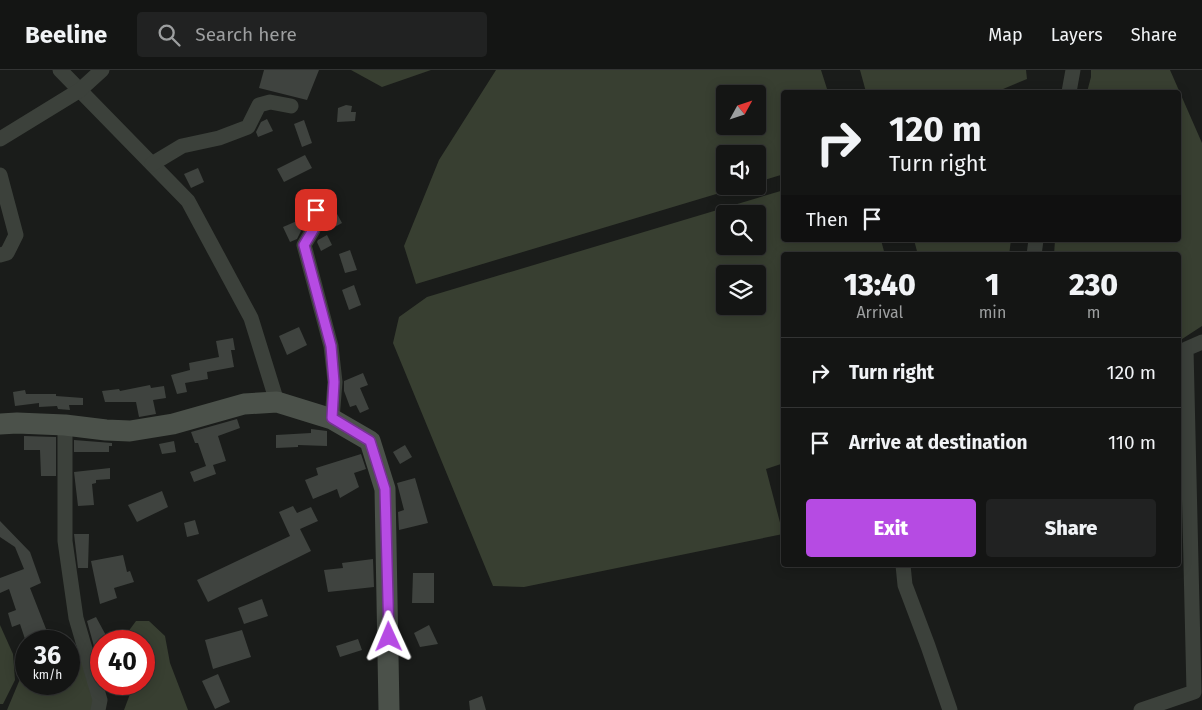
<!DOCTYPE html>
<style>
:root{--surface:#141514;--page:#212222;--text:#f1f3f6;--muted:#9d9fa0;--line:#333434;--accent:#b64be3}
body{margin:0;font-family:"Fira Sans",sans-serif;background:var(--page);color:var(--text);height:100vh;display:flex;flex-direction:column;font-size:19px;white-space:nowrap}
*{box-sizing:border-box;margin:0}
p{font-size:16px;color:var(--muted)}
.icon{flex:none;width:28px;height:28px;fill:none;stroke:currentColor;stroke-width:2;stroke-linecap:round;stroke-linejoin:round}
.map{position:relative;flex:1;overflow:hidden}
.panel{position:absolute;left:781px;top:182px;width:400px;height:315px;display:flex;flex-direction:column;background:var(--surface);border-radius:5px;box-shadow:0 2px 12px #0003,0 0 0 1px var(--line)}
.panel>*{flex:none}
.banner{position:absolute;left:781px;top:20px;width:400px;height:152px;border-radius:5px;box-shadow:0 2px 12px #0003,0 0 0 1px var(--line);background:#141514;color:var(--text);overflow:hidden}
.needle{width:32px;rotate:50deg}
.tools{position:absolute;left:716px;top:15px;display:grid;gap:10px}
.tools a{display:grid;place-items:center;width:50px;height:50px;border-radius:5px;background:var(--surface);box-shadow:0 2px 12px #0003,0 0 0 1px var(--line);font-size:25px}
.speed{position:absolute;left:15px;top:560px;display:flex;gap:10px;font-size:25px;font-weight:700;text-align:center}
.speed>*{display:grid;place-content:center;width:65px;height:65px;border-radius:50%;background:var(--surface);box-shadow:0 2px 12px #0003,0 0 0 1px var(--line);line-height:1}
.speed small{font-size:12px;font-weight:400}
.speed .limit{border:8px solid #d22;background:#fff;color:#111}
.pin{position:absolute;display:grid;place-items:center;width:42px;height:42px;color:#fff;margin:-21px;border-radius:10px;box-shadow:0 2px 8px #0006}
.me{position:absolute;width:55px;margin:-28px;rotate:359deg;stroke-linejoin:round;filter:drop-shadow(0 0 4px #0008)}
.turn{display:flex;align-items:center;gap:18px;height:105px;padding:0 25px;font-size:22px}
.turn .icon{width:65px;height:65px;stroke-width:2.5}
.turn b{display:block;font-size:35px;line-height:42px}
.then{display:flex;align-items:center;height:48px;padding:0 25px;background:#0003;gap:10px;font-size:19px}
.eta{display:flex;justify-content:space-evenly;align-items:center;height:85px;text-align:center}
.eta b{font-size:30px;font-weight:800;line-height:35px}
.cta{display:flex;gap:10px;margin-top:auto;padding:10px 25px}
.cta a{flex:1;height:58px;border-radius:5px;background:var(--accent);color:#fff;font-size:20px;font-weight:800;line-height:58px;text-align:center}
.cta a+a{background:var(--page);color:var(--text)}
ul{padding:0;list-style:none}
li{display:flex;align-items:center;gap:15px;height:70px;padding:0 25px;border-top:1px solid var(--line)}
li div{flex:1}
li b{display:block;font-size:19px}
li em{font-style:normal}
header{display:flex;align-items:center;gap:30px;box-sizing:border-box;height:70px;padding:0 25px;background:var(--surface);border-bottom:1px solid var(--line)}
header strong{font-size:24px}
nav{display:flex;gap:28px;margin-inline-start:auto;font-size:18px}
.search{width:350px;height:45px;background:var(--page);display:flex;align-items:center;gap:12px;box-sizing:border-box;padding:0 18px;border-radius:5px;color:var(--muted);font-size:19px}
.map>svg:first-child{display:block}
</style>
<header>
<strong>Beeline</strong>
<div class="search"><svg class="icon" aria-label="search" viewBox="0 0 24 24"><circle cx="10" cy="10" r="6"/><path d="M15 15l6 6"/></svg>Search here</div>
<nav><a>Map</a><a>Layers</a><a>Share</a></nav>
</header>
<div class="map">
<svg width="1202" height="640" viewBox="0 0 1202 640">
<rect width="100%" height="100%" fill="#1a1c1a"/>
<g fill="#383f31" fill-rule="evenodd">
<path d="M 351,0 L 431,0 L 382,17 Z"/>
<path d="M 496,0 L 821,0 L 828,22 L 784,22 L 784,104 L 758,112 L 758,84 L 725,84 L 725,116 L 743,116 L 416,214 L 404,176 L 439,90 ZM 725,24 L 758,24 L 758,56 L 725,56 Z"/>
<path d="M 860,0 L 1026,0 L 1027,9 L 996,22 L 866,22 Z"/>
<path d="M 1091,0 L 1170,0 L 1202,73 L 1202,256 L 1179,271 L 1179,185 L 1054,185 L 1055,170 L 1179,170 L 1179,22 L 1087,22 L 1091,7 Z"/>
<path d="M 784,120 L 784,170 L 881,170 L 885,185 L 784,185 L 784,393 L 766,399 L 783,464 L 524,517 L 493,516 L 393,273 L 399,247 L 427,227 ZM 725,144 L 758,144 L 758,176 L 725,176 ZM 725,204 L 758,204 L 758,236 L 725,236 Z"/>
<path d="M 914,170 L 1011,170 L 1009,185 L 918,185 Z"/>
<path d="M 136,551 L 149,551 L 165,566 L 170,593 L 188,640 L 124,640 L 130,624 L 131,614 L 144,614 L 144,571 L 126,571 L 125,566 Z"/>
<path d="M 0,555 L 13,584 L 15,610 L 3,634 L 0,634 Z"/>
<path d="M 78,587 L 88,591 L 96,640 L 7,640 L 20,609 L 26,606 L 26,614 L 69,614 L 69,591 Z"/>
</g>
<g fill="#3f433f">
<path d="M 264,0 L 319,0 L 307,30 L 259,18 Z"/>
<path d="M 346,35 L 352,36 L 351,42 L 356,42 L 355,51 L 337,52 L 338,38 Z"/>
<path d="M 267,49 L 273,61 L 258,67 L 256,62 L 261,52 Z"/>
<path d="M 304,50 L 312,73 L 302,77 L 294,54 Z"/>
<path d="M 305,85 L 312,98 L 284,112 L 277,99 Z"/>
<path d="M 198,98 L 204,112 L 191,118 L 184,104 Z"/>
<path d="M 336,142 L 342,153 L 329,160 L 324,149 Z"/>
<path d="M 297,151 L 301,161 L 297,169 L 290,172 L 283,157 Z"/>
<path d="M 327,165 L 332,175 L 321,181 L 317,172 L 318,170 Z"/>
<path d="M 350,180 L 357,200 L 345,203 L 339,184 Z"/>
<path d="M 354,215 L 361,235 L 349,240 L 342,220 Z"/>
<path d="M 299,257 L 307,275 L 287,285 L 279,266 Z"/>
<path d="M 233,268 L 235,280 L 231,280 L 234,297 L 207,302 L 208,309 L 185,313 L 187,322 L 177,324 L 171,305 L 190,300 L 189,293 L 219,287 L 216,271 Z"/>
<path d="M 363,303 L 368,315 L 360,318 L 369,339 L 360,343 L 356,335 L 350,337 L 344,321 L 344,311 Z"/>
<path d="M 150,315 L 151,318 L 164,316 L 166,328 L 153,330 L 156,344 L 139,347 L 136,332 L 105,332 L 102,321 L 119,319 L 120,321 Z"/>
<path d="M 25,320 L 26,324 L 56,324 L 56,326 L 83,328 L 83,335 L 69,335 L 70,340 L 58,339 L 57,336 L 39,337 L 39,333 L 15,336 L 13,322 Z"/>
<path d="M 237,349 L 240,358 L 218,366 L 226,391 L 213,395 L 216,404 L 194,412 L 190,402 L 206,396 L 198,373 L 195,373 L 191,362 Z"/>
<path d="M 311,359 L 327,361 L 327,376 L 298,375 L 298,377 L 276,378 L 276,365 L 311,363 Z"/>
<path d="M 24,366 L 56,367 L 56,406 L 41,406 L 40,380 L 24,380 Z"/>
<path d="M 74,370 L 112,373 L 112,376 L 109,376 L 109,382 L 74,382 Z"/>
<path d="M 174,371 L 176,382 L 162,384 L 159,374 Z"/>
<path d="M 405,375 L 412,387 L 400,394 L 393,382 Z"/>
<path d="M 361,384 L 366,399 L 354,403 L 359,417 L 340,428 L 337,419 L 313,429 L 305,410 L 318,405 L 316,398 Z"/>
<path d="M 110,398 L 110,409 L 96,410 L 96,413 L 92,414 L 94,435 L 78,436 L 74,402 Z"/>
<path d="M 415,408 L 428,453 L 399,460 L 398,442 L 404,440 L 397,413 Z"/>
<path d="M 162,421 L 168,437 L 137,452 L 128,435 Z"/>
<path d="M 293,436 L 297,443 L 311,437 L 318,451 L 300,459 L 311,481 L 208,532 L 197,510 L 290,466 L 279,442 Z"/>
<path d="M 195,450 L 199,464 L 187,467 L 184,453 Z"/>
<path d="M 0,451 L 30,482 L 41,513 L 30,518 L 48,564 L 26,572 L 20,554 L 12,557 L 8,543 L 16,540 L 9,519 L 0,523 L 0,508 L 24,499 L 15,477 L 0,467 Z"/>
<path d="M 74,464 L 89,464 L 88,498 L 78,498 Z"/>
<path d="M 123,485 L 127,502 L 130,501 L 134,512 L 114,518 L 117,528 L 100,534 L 91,491 Z"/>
<path d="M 373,489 L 374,517 L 328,522 L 324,500 L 343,498 L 342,493 Z"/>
<path d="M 413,503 L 434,503 L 434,533 L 412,533 Z"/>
<path d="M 262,529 L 268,546 L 244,554 L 238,538 Z"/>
<path d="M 96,547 L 109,571 L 101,571 L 101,589 L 95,580 L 87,551 Z"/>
<path d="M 429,555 L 438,574 L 420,577 L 414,563 Z"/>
<path d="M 242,560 L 251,587 L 213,599 L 205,570 Z"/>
<path d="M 358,569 L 362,580 L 340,587 L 336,576 Z"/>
<path d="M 218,604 L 230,632 L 215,639 L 202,611 Z"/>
<path d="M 482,626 L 486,640 L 470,640 L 469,631 Z"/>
</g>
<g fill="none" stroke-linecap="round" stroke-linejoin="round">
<g stroke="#3c413b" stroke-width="15">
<path d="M 60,0 L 188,131 L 251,248 L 277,332"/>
<path d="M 1069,22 L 1073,0"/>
<path d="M 0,69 L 80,20 L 102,0"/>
<path d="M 152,94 L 182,76 L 219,68 L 248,57 L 259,35 L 270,32 L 291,36"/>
<path d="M 0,105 L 16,165 L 7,183 L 0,185"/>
<path d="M 316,140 L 313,160 L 304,175 L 331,276 L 335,312 L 332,349"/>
<path d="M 1034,185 L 1036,170"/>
<path d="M 65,355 L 65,471 L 76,548 L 100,630 L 98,640"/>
<path d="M 903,495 L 905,515 L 928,576 L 950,640"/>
<path d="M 1141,640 L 1194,622 L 1186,279 L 1202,272"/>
</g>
<path stroke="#4b514a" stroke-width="21" d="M 0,354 L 17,353 L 65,355 L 106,360 L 130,361 L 173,354 L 244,334 L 277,332 L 332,349 L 370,371 L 385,419 L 389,640"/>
</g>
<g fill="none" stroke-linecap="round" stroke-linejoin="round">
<g stroke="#763194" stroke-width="12">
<path id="route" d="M 316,140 L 313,160 L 304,175 L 331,276 L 334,312 L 332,348 L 370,371 L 385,419 L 389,567"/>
</g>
<use href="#route" stroke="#b64be3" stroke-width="9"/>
</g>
</svg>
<div class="tools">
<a><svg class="needle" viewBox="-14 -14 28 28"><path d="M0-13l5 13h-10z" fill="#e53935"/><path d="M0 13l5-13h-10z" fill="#9d9fa0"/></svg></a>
<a><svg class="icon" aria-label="sound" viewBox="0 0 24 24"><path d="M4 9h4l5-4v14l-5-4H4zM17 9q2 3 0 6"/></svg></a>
<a><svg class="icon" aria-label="search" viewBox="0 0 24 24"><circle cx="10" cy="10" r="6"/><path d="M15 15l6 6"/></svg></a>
<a><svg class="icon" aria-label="layers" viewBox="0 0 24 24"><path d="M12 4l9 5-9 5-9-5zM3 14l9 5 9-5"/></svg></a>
</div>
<div class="speed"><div>36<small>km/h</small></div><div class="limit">40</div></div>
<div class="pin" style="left:316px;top:140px;background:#d93025"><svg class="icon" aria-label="arrive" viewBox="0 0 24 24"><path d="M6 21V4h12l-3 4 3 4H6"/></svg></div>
<svg class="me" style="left:389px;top:567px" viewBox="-20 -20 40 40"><path d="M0-17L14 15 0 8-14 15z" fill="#b64be3" stroke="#fff" stroke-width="4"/></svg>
<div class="banner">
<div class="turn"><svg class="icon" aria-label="right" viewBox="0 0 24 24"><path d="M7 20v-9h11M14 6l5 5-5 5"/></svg><div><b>120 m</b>Turn right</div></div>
<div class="then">Then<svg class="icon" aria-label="arrive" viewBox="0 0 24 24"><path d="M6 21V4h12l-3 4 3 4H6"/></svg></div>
</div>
<section class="panel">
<div class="eta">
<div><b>13:40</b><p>Arrival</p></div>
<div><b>1</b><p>min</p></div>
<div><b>230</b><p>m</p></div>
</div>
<ul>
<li><svg class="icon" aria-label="right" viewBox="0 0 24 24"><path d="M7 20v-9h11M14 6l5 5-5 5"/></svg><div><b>Turn right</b></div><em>120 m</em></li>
<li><svg class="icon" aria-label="arrive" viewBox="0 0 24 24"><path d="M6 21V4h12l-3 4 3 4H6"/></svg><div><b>Arrive at destination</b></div><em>110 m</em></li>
</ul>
<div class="cta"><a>Exit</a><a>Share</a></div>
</section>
</div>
